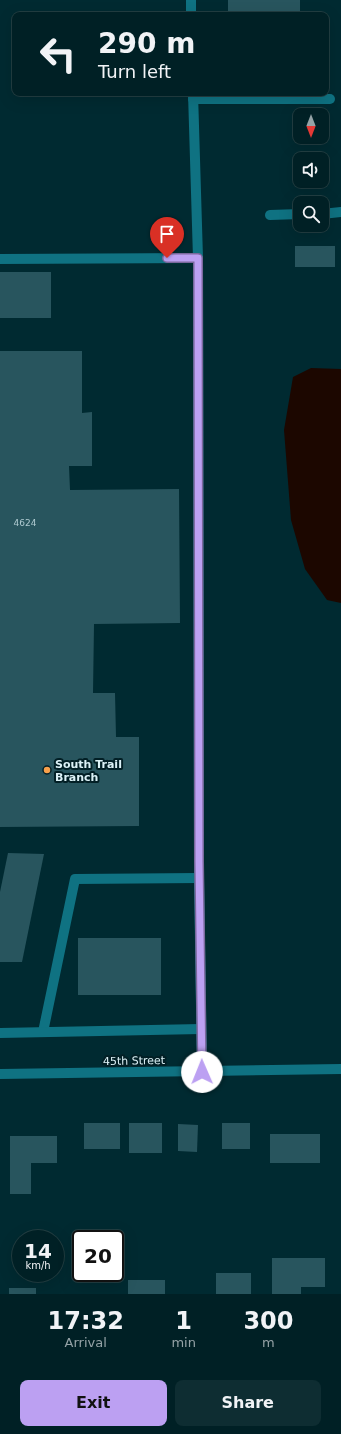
<!DOCTYPE html>
<style>
:root{--surface:#002025;--page:#0e2d32;--text:#f1f3f6;--muted:#95a3a7;--line:#223e42;--accent:#bca0f2}
body{margin:0;font-family:"DejaVu Sans",sans-serif;background:var(--page);color:var(--text);height:100vh;display:flex;flex-direction:column;font-size:15px;white-space:nowrap}
*{box-sizing:border-box;margin:0}
p{font-size:13px;color:var(--muted)}
.icon{flex:none;width:22px;height:22px;fill:none;stroke:currentColor;stroke-width:2;stroke-linecap:round;stroke-linejoin:round}
.map{position:relative;height:1294px;overflow:hidden}
.details{display:flex;flex-direction:column;background:var(--surface);flex:1}
.details>*{flex:none}
.banner{position:absolute;left:12px;top:12px;width:317px;height:84px;border-radius:8px;box-shadow:0 4px 16px #0002,0 0 0 1px var(--line);background:#002025;color:var(--text);overflow:hidden}
.needle{width:26px;rotate:180deg}
.buttons{position:absolute;left:293px;top:108px;display:grid;gap:8px}
.buttons a{display:grid;place-items:center;width:36px;height:36px;border-radius:8px;background:var(--surface);box-shadow:0 4px 16px #0002,0 0 0 1px var(--line);font-size:20px}
.speed{position:absolute;left:12px;top:1230px;display:flex;gap:8px;font-size:20px;font-weight:700;text-align:center}
.speed>*{display:grid;place-content:center;width:52px;height:52px;border-radius:50%;background:var(--surface);box-shadow:0 4px 16px #0002,0 0 0 1px var(--line);line-height:1}
.speed small{font-size:10px;font-weight:400}
.speed .limit{border:2px solid #111;border-radius:6px;background:#fff;color:#111}
.pin{position:absolute;display:grid;place-items:center;width:34px;height:34px;color:#fff;margin:-41px -17px;border-radius:50% 50% 50% 0;rotate:-45deg;box-shadow:0 0 4px #0007}
.pin .icon{rotate:45deg}
.me{position:absolute;width:44px;margin:-22px;rotate:359deg;stroke-linejoin:round;filter:drop-shadow(0 0 3px #0008)}
.turn{display:flex;align-items:center;gap:14px;height:84px;padding:0 20px;font-size:18px}
.turn .icon{width:52px;height:52px;stroke-width:2.5}
.turn b{display:block;font-size:28px;line-height:34px}
.eta{display:flex;justify-content:space-evenly;align-items:center;height:68px;text-align:center}
.eta b{font-size:24px;font-weight:800;line-height:28px}
.button{display:flex;gap:8px;margin-top:auto;padding:8px 20px}
.button a{flex:1;height:46px;border-radius:8px;background:var(--accent);color:#111;font-size:16px;font-weight:800;line-height:46px;text-align:center}
.button a+a{background:var(--page);color:var(--text)}
.map>svg:first-child{display:block}
</style>
<div class="map">
<svg width="341" height="1294" viewBox="0 0 341 1294">
<rect width="100%" height="100%" fill="#002a31"/>
<path fill="#1c0700" d="M 311,368 L 341,369 L 341,603 L 327,600 L 305,569 L 291,520 L 284,430 L 293,377 Z"/>
<g fill="#28555e">
<rect x="228" y="0" width="72" height="15"/>
<rect x="295" y="246" width="40" height="21"/>
<rect x="0" y="272" width="51" height="46"/>
<path d="M 0,351 L 82,351 L 82,413 L 92,412 L 92,466 L 69,466 L 70,490 L 179,489 L 180,623 L 94,624 L 93,693 L 115,693 L 116,737 L 139,737 L 139,826 L 0,827 Z"/>
<path d="M 8,853 L 44,854 L 22,962 L 0,962 L 0,892 Z"/>
<rect x="78" y="938" width="83" height="57"/>
<rect x="84" y="1123" width="36" height="26"/>
<rect x="129" y="1123" width="33" height="30"/>
<rect x="222" y="1123" width="28" height="26"/>
<path d="M 178,1124 L 198,1125 L 197,1152 L 178,1151 Z"/>
<rect x="270" y="1134" width="50" height="29"/>
<path d="M 10,1136 L 57,1136 L 57,1163 L 31,1163 L 31,1194 L 10,1194 Z"/>
<path d="M 272,1258 L 325,1258 L 325,1287 L 301,1287 L 301,1294 L 272,1294 Z"/>
<rect x="216" y="1273" width="35" height="21"/>
<rect x="128" y="1280" width="37" height="14"/>
<rect x="9" y="1288" width="27" height="6"/>
</g>
<g fill="none" stroke-linecap="round" stroke-linejoin="round">
<g stroke="#0f7282" stroke-width="10">
<path d="M 191,0 L 191,15"/>
<path d="M 193,93 L 198,258 L 199,878 L 202,1072"/>
<path d="M 193,99 L 330,99"/>
<path d="M 322,214 L 341,212"/>
<path d="M 270,215 L 300,214"/>
<path d="M 0,259 L 198,258"/>
<path d="M 43,1032 L 75,879 L 199,878"/>
<path d="M 0,1033 L 201,1029"/>
<path d="M 0,1074 L 341,1069"/>
</g>
</g>
<g fill="none" stroke-linecap="round" stroke-linejoin="round">
<g stroke="#7a689d" stroke-width="10">
<path id="route" d="M 167,258 L 198,258 L 199,862 L 202,1072"/>
</g>
<use href="#route" stroke="#bca0f2" stroke-width="7"/>
</g>
<circle fill="#f8a04b" stroke="#021f25" stroke-width="1.5" cx="47" cy="770" r="4"/>
<g text-anchor="middle" dominant-baseline="central" stroke-width="4" stroke-linejoin="round" paint-order="stroke">
<g font-size="9" fill="#afcad0">
<text x="25" y="523">4624</text>
</g>
<g font-size="11" font-weight="bold" fill="#dcf1f6" stroke="#021f25" text-anchor="start">
<text x="55" y="764">South Trail<tspan x="55" dy="13">Branch</tspan></text>
</g>
<g font-size="11" fill="#dcf1f6" stroke="#021f25">
<text transform="translate(134 1061) rotate(-1)">45th Street</text>
</g>
</g>
</svg>
<div class="buttons">
<a><svg class="needle" viewBox="-14 -14 28 28"><path d="M0-13l5 13h-10z" fill="#e53935"/><path d="M0 13l5-13h-10z" fill="#95a3a7"/></svg></a>
<a><svg class="icon" aria-label="sound" viewBox="0 0 24 24"><path d="M4 9h4l5-4v14l-5-4H4zM17 9q2 3 0 6"/></svg></a>
<a><svg class="icon" aria-label="search" viewBox="0 0 24 24"><circle cx="10" cy="10" r="6"/><path d="M15 15l6 6"/></svg></a>
</div>
<div class="speed"><div>14<small>km/h</small></div><div class="limit">20</div></div>
<div class="pin" style="left:167px;top:258px;background:#d93025"><svg class="icon" aria-label="arrive" viewBox="0 0 24 24"><path d="M6 21V4h12l-3 4 3 4H6"/></svg></div>
<svg class="me" style="left:202px;top:1072px" viewBox="-20 -20 40 40"><circle r="19" fill="#fff"/><path d="M0-13L10 11 0 6-10 11z" fill="#bca0f2"/></svg>
<div class="banner">
<div class="turn"><svg class="icon" aria-label="left" viewBox="0 0 24 24"><path d="M17 20v-9H6M10 6l-5 5 5 5"/></svg><div><b>290 m</b>Turn left</div></div>
</div>
</div>
<section class="details">
<div class="eta">
<div><b>17:32</b><p>Arrival</p></div>
<div><b>1</b><p>min</p></div>
<div><b>300</b><p>m</p></div>
</div>
<div class="button"><a>Exit</a><a>Share</a></div>
</section>
